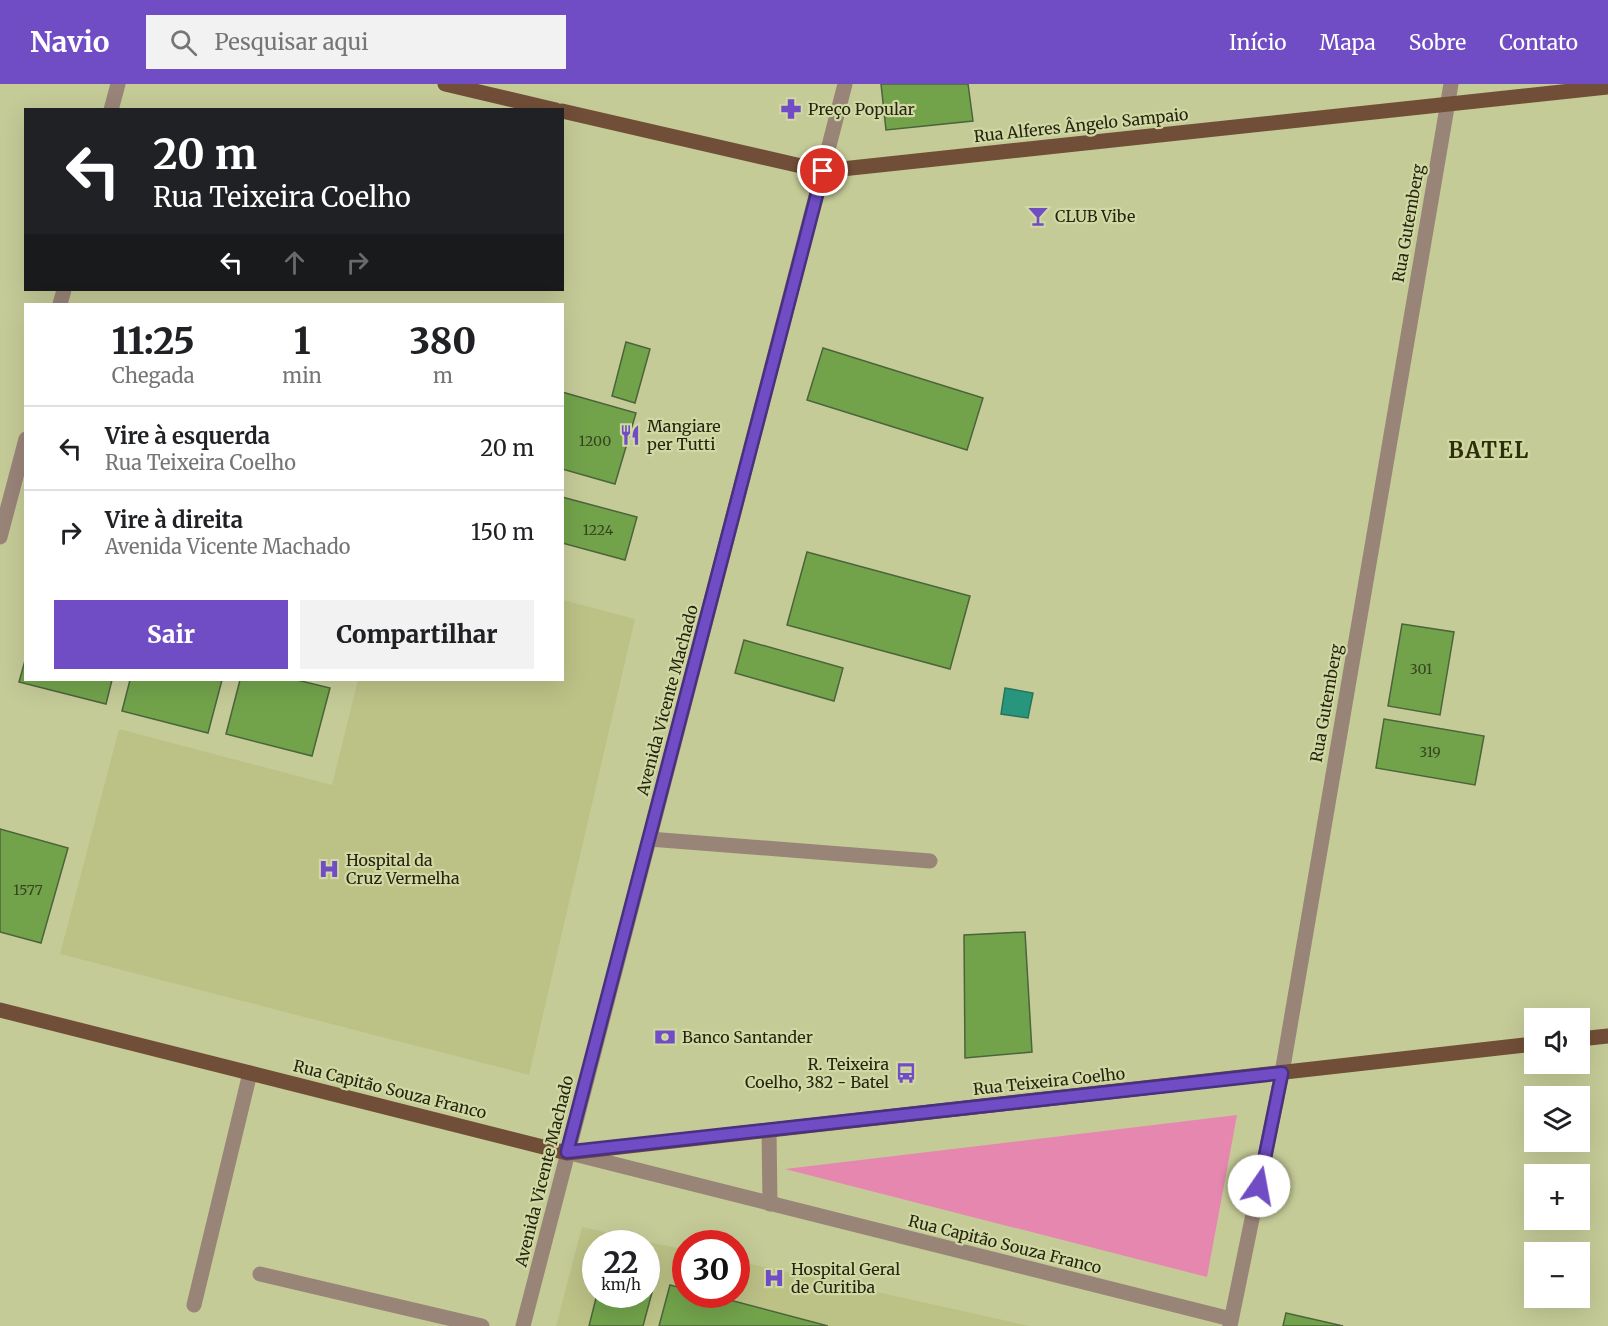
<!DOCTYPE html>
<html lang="pt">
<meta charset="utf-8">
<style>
:root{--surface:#fff;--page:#f2f2f2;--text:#202124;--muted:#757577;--line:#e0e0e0;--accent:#704cc5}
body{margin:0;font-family:Merriweather,serif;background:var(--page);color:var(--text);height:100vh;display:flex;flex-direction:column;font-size:22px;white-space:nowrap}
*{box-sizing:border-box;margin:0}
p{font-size:20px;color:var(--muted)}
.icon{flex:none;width:33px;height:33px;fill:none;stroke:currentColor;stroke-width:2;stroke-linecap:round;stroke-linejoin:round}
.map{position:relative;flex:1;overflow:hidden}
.sheet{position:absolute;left:24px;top:219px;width:540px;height:378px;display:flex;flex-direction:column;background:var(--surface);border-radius:0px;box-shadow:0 6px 24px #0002}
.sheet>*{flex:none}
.banner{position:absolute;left:24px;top:24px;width:540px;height:183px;border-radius:0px;box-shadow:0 6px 24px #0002;background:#202124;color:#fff;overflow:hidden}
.tools{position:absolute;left:1524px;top:924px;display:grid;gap:12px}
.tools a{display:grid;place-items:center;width:66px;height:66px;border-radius:0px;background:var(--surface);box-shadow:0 6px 24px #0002;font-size:30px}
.speed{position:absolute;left:582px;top:1146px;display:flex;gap:12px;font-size:30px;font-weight:700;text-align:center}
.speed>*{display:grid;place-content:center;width:78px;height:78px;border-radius:50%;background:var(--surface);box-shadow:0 6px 24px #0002;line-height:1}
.speed small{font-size:15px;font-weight:400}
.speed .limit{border:9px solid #d22;background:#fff;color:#111}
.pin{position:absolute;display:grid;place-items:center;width:51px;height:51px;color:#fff;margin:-26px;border:3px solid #fff;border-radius:50%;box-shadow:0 2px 6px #0007}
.me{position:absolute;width:66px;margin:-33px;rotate:12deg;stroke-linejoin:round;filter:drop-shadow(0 0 4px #0008)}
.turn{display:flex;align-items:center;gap:21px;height:126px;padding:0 30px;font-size:27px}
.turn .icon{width:78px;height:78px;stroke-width:2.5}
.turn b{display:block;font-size:42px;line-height:51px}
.lanes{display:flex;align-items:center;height:57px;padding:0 30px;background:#0003;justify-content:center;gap:30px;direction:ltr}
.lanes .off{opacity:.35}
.eta{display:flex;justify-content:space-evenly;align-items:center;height:102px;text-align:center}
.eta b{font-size:36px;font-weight:800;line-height:42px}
.primary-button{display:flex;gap:12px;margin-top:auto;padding:12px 30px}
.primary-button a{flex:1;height:69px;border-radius:0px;background:var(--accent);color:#fff;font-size:24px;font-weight:800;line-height:69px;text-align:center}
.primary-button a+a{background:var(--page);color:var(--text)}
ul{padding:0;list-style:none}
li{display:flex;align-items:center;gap:18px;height:84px;padding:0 30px;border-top:2px solid var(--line)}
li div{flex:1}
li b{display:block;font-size:22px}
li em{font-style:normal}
header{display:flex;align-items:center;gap:36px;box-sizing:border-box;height:84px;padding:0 30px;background:var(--accent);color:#fff}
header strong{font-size:28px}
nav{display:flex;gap:33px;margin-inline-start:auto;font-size:21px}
.search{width:420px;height:54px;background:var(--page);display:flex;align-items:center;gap:15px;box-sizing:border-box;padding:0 21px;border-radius:0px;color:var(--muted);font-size:22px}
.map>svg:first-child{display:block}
</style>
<header>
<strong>Navio</strong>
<div class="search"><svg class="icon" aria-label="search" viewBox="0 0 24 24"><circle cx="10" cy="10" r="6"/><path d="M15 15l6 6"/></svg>Pesquisar aqui</div>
<nav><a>Início</a><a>Mapa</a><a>Sobre</a><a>Contato</a></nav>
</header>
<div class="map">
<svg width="1608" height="1242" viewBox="0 0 1608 1242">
<rect width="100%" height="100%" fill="#c5cb97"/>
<g fill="#bcc286" fill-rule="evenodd">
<path d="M 563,516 L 635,535 L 529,991 L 60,870 L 119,645 L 332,701 L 358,596 L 562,596 Z"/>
<path d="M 582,1143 L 685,1166 L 686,1210 L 736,1210 L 737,1177 L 1030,1242 L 556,1242 ZM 596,1160 L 646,1160 L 646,1210 L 596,1210 Z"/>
</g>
<path fill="#e687b0" d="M 1237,1031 L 1207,1193 L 785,1085 Z"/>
<path fill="#28967c" stroke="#26745c" stroke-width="1.5" d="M 1005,604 L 1033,609 L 1028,634 L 1001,630 Z"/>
<g fill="#72a34b" stroke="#4c643b" stroke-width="1.5">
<path d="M 881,0 L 968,0 L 973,37 L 886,46 Z"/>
<path d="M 626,258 L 650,265 L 635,319 L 612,312 Z"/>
<path d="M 823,264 L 983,314 L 967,366 L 807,316 Z"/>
<path d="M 562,308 L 636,329 L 615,400 L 562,385 Z"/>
<path d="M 562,413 L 637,433 L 625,476 L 562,459 Z"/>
<path d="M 807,468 L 970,512 L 950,585 L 787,541 Z"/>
<path d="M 1402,540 L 1454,548 L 1440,631 L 1388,622 Z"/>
<path d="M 744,556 L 843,584 L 834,617 L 735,589 Z"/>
<path d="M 26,573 L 26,596 L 112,596 L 106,620 L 19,598 Z"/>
<path d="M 130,596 L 222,596 L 208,649 L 122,627 Z"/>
<path d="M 240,596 L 297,596 L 330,604 L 312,672 L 226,650 Z"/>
<path d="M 1384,635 L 1484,652 L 1475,701 L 1376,684 Z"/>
<path d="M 0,745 L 68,764 L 41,859 L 0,848 Z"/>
<path d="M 1025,848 L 1032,968 L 965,974 L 964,851 Z"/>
<path d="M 646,1199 L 654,1201 L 643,1242 L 589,1242 L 597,1210 L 646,1210 Z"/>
<path d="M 670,1201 L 686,1205 L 686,1210 L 707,1210 L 828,1242 L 659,1242 Z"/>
<path d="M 1286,1229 L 1343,1242 L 1283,1242 Z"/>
</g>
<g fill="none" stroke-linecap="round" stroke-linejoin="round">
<g stroke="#998478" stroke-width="15">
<path d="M 111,26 L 118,0"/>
<path d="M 60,220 L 64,206"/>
<path d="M 0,453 L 26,355"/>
<path d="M 649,755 L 930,777"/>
<path d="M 769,1047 L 770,1120"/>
<path d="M 570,1069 L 1231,1235"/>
<path d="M 260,1190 L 482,1242"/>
<path d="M 194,1221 L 250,989"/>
<path d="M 523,1242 L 845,0"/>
<path d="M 1230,1242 L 1282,989 L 1451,0"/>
</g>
<g stroke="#714e37" stroke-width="15">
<path d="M 445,0 L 556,26"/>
<path d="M 562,27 L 823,87 L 1608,3"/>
<path d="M 0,926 L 567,1069 L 1534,960"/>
<path d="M 1580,955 L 1608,952"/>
</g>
</g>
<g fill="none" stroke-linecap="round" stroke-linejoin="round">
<g stroke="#493180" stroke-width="15">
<path id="route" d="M 823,87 L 567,1068 L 1282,989 L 1259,1102"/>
</g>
<use href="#route" stroke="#704cc5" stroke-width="10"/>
</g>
<defs>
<g id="pharmacy-bare" transform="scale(1.62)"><path d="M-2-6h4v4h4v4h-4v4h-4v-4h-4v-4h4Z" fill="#704cc5" stroke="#d2d8a4" stroke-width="2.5" paint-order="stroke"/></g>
<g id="bar-bare" transform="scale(1.62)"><path d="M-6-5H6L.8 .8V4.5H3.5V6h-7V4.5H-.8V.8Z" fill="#704cc5" stroke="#d2d8a4" stroke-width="2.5" paint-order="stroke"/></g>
<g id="restaurant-bare" transform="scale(1.62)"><path d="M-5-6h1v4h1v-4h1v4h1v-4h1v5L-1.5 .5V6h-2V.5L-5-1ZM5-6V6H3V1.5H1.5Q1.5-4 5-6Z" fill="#704cc5" stroke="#d2d8a4" stroke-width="2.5" paint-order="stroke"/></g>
<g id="hospital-bare" transform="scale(1.62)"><path d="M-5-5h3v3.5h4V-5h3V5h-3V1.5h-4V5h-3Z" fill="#704cc5" stroke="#d2d8a4" stroke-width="2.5" paint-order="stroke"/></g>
<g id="bank-bare" transform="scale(1.62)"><path d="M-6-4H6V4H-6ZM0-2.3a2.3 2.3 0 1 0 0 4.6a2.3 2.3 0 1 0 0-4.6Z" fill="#704cc5" stroke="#d2d8a4" stroke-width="2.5" paint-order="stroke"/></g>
<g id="bus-bare" transform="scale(1.62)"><path d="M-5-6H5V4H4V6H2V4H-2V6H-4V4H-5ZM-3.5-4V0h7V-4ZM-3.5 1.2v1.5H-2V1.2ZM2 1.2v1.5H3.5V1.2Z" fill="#704cc5" stroke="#d2d8a4" stroke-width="2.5" paint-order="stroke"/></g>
</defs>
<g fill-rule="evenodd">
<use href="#pharmacy-bare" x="791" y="25"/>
<use href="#bar-bare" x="1038" y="132"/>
<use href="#restaurant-bare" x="630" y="351"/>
<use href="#hospital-bare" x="329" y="785"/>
<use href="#bank-bare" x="665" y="953"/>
<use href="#bus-bare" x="906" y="989"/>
<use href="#hospital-bare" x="774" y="1194"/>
</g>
<g text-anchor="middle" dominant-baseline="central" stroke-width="4.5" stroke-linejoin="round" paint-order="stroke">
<g font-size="14" fill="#37441f">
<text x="595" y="357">1200</text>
<text x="598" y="446">1224</text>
<text x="1421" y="585">301</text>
<text x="1430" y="668">319</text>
<text x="28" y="806">1577</text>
</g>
<g font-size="16" fill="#232510" stroke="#d2d8a4" text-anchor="start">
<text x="808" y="25">Preço Popular</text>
<text x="1055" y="132">CLUB Vibe</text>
<text x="647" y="342">Mangiare<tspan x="647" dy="18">per Tutti</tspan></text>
<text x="346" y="776">Hospital da<tspan x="346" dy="18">Cruz Vermelha</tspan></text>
<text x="682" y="953">Banco Santander</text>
<text x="889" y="980" text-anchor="end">R. Teixeira<tspan x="889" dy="18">Coelho, 382 - Batel</tspan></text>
<text x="791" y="1185">Hospital Geral<tspan x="791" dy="18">de Curitiba</tspan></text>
</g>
<g font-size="16" fill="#232510" stroke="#d2d8a4">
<text transform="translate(1081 41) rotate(-6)">Rua Alferes Ângelo Sampaio</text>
<text transform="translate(1408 139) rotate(-80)">Rua Gutemberg</text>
<text transform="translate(667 616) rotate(-75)">Avenida Vicente Machado</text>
<text transform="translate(1326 619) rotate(-80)">Rua Gutemberg</text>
<text transform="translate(1049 997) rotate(-6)">Rua Teixeira Coelho</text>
<text transform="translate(390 1005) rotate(14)">Rua Capitão Souza Franco</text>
<text transform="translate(544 1087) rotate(-76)">Avenida Vicente Machado</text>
<text transform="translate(1005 1160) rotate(14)">Rua Capitão Souza Franco</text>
</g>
<g font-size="22" font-weight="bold" letter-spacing="1.5" fill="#2c2f09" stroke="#d2d8a4">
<text x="1489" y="366">BATEL</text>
</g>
</g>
</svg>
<div class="tools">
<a><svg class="icon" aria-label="sound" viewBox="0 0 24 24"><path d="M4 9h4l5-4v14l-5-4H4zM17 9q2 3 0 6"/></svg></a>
<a><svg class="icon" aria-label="layers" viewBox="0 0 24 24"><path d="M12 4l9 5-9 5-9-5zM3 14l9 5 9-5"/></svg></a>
<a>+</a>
<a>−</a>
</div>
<div class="speed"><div>22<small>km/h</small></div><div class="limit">30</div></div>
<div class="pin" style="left:823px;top:87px;background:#d93025"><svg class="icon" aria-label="arrive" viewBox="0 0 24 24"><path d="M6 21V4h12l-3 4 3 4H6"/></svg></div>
<svg class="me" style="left:1259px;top:1102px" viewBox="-20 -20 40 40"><circle r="19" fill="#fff"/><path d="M0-13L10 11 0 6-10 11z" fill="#704cc5"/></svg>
<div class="banner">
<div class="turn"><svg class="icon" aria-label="left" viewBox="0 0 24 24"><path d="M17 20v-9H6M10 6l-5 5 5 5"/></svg><div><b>20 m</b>Rua Teixeira Coelho</div></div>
<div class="lanes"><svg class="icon" aria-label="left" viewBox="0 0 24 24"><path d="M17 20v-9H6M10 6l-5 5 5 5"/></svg><svg class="icon off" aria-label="ahead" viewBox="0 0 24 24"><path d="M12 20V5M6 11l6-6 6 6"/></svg><svg class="icon off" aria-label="right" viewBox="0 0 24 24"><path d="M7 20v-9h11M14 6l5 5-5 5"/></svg></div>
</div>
<section class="sheet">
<div class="eta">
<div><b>11:25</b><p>Chegada</p></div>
<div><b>1</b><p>min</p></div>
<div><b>380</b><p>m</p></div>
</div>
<ul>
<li><svg class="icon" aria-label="left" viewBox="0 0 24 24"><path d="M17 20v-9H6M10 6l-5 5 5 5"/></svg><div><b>Vire à esquerda</b><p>Rua Teixeira Coelho</p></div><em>20 m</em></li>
<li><svg class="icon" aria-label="right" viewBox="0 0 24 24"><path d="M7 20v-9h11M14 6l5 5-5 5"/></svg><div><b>Vire à direita</b><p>Avenida Vicente Machado</p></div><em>150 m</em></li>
</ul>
<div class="primary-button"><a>Sair</a><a>Compartilhar</a></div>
</section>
</div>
